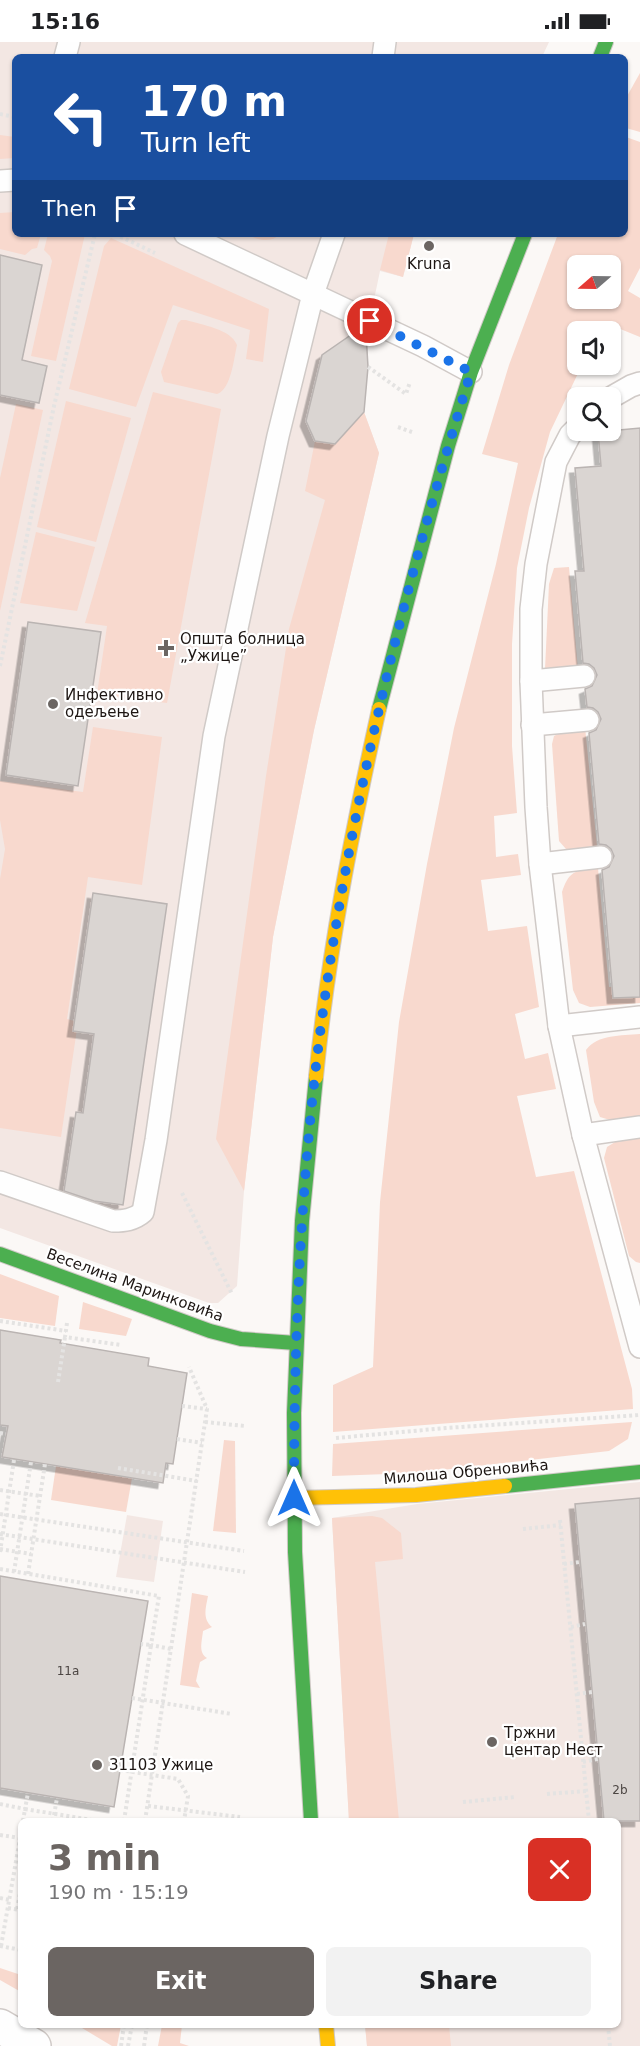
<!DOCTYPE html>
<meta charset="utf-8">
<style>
:root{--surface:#fff;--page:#f2f2f2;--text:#202124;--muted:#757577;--accent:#6b6562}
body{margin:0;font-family:"DejaVu Sans",sans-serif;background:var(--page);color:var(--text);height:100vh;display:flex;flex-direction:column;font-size:22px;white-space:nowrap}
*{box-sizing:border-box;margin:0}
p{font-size:20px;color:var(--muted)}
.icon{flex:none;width:33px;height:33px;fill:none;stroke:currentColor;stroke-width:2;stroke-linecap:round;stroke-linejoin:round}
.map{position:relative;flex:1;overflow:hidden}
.drawer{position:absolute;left:18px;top:1776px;width:603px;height:210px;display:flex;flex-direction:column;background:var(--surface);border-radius:9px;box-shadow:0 2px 4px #0004}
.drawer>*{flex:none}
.hud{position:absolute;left:12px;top:12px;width:616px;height:183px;border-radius:9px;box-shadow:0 2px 4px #0004;background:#1a4fa0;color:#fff;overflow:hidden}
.needle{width:39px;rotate:250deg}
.fabs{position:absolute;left:567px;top:213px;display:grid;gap:12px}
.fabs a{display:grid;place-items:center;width:54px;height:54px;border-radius:9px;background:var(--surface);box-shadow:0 2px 4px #0004;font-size:30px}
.pin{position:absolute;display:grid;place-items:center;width:51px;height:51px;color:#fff;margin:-26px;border:3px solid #fff;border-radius:50%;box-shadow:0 2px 6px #0007}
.me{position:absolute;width:66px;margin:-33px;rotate:0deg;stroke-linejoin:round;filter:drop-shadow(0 0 4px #0008)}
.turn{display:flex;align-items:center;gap:21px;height:126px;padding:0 30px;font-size:27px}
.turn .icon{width:78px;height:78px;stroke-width:2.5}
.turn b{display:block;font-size:42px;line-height:51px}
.then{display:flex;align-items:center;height:57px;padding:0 30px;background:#0003;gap:12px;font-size:22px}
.round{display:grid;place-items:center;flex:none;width:63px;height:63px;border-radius:9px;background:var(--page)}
.head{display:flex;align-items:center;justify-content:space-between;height:102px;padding:0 30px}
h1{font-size:36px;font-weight:600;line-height:45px;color:var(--accent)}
.cta{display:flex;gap:12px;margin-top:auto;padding:12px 30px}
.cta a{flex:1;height:69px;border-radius:9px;background:var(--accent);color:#fff;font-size:24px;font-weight:600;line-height:69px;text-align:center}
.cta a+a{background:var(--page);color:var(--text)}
.status{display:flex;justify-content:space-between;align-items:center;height:42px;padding:0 30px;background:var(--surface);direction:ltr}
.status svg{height:16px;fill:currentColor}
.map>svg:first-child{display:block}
</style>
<div class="status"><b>15:16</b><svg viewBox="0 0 49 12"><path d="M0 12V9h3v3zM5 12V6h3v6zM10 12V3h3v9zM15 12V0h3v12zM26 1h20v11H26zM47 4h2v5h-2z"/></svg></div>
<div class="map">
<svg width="640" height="2004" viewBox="0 0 640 2004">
<defs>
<filter id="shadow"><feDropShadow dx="-5.5" dy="5.5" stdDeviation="0" flood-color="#0004"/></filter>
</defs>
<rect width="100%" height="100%" fill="#fbf8f6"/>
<g fill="#f3e7e3">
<path d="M 0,0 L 549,0 L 542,15 L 15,15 L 15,192 L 414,192 L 403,235 L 380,229 L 366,296 L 368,325 L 364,370 L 379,411 L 314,688 L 273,895 L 244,1149 L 237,1244 L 218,1261 L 209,1261 L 0,1186 Z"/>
<path d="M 640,1440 L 640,2004 L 367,2004 L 365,1983 L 618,1983 L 618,1779 L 349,1779 L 332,1476 L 417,1462 Z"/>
<path d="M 127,1473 L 163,1479 L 154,1540 L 116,1535 Z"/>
</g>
<g fill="#f8d9ce" fill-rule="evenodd">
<path d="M 640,31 L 640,90 L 626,86 L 626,56 Z"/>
<path d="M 0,93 L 15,95 L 15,116 L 0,117 Z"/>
<path d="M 626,95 L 640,100 L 640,226 L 628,249 L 640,256 L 640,295 L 603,280 L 598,289 L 578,290 L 578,322 L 582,323 L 550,390 L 529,466 L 517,526 L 512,602 L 512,704 L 517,771 L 494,774 L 496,815 L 518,812 L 521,833 L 481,838 L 488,889 L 527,884 L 539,965 L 515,972 L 525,1017 L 548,1011 L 556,1047 L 517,1054 L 536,1135 L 574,1129 L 632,1347 L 633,1367 L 333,1390 L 333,1343 L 373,1325 L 380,1160 L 399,980 L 427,822 L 454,686 L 496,522 L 518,421 L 482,412 L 509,323 L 558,192 L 626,192 ZM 578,224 L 610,224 L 610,256 L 578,256 Z"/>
<path d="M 15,170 L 15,192 L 41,192 L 37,206 L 32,207 L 25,213 L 0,207 L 0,171 Z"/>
<path d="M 48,192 L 85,192 L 56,319 L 31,314 L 52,219 L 50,214 L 44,208 Z"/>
<path d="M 245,192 L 281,192 C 269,202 259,198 245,192 Z"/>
<path d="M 389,192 L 414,192 L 403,235 L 380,228 Z"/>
<path d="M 111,196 L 269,267 L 263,320 L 246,317 L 250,288 L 173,263 L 136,365 L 69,347 L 104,204 Z"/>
<path d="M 181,278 L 186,278 C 202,283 231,287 237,303 C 234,316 231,348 217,352 L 164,340 L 161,330 L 178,281 Z"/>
<path d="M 153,350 L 221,367 L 167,661 L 97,652 L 107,584 L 85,581 Z"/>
<path d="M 66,359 L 131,376 L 96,500 L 37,485 Z"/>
<path d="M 16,362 L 43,368 L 0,569 L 0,436 Z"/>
<path d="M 364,370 L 379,411 L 314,688 L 273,895 L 244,1149 L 216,1097 L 266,734 L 289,587 L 325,458 L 305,449 L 315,399 L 335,402 Z"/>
<path d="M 36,490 L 95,505 L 77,569 L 20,561 Z"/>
<path d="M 569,525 L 578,628 L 545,627 L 549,542 L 554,526 Z"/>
<path d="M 93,685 L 162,695 L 142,843 L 88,835 L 67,977 L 78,980 L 61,1095 L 0,1086 L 0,837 L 5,807 L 0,778 L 0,739 L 83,750 Z"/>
<path d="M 585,685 L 597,804 L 577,808 L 566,807 L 559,799 L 552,702 L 554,694 L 564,689 Z"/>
<path d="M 589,826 L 598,826 L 609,945 L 640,942 L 640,961 L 590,965 L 579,961 L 573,948 L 562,850 C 568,833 571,830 589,826 Z"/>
<path d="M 640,992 L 640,1074 L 610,1078 L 600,1075 L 594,1060 L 586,1008 C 598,992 621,994 640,992 Z"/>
<path d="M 640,1096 L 640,1221 L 636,1220 L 629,1214 L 604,1116 L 607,1105 L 615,1100 Z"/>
<path d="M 0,1232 L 59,1254 L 55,1284 L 0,1276 Z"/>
<path d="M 83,1260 L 132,1277 L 126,1294 L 79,1287 Z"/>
<path d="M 632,1380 L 628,1397 L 609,1409 L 415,1431 L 332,1434 L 333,1402 Z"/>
<path d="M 224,1398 L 235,1399 L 236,1491 L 213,1489 Z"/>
<path d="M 56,1424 L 132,1436 L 126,1470 L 51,1458 Z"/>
<path d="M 372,1474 L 382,1476 L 401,1491 L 403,1517 L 375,1520 L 399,1779 L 349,1779 L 332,1476 Z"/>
<path d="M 192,1551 L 208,1554 C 206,1565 202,1577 212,1585 L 203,1589 C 202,1599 198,1611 207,1616 L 200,1620 L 196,1639 L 200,1646 L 180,1643 Z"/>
<path d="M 0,1926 L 21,1933 L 21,1950 L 0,1938 Z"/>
<path d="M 77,1983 L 121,1983 L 117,2004 L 112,2004 Z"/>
<path d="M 162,1983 L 182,1983 L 180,2001 L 189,2004 L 158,2004 Z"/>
<path d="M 365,1983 L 449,1983 L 451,2004 L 367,2004 Z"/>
</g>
<g fill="#dad5d2" stroke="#bab4b2" stroke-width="1.5" filter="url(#shadow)">
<path d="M 0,213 L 42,223 L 22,318 L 47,324 L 39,361 L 0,353 Z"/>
<path d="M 358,288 L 366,291 L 368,325 L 364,370 L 335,402 L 315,399 L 306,379 L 322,313 Z"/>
<path d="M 640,386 L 640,955 L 613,956 L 602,828 L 609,825 L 614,814 L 611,807 L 606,803 L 599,802 L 589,691 L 596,688 L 601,677 L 598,670 L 593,666 L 587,665 L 585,647 L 592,644 L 597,633 L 594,626 L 589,622 L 583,621 L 575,529 L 584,529 L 575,426 L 601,424 L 598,390 Z"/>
<path d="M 28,580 L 101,590 L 78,744 L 6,733 Z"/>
<path d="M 93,851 L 167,862 L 123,1163 L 94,1159 L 64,1149 L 76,1070 L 83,1071 L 94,992 L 73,989 Z"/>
<path d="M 0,1288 L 61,1298 L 60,1301 L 149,1316 L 148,1324 L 187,1331 L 173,1422 L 166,1421 L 163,1441 L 2,1415 L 8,1384 L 0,1383 Z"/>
<path d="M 640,1456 L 640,1779 L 604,1779 L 575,1462 Z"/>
<path d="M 0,1534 L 148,1559 L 114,1765 L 0,1746 Z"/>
</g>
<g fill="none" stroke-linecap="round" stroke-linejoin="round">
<g stroke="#d0cac7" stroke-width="24">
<g id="lane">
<path d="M 65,15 L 69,0"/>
<path d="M 383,15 L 385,0"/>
<path d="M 0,139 L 15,138"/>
<path d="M 185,192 L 423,304 L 471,330"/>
<path d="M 610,356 L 631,344 L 640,341"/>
<path d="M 578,385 L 570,393 L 556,420 L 536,522 L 531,567 L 531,639 L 536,765 L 540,822 L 559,984 L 583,1093 L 640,1305"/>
<path d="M 531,639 L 584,634"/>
<path d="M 532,683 L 588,678"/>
<path d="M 540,822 L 601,815"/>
<path d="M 559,984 L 640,975"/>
<path d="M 583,1093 L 640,1085"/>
<path d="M 0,1140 L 113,1179 C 124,1179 134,1178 143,1170 L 156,1098 L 214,694 L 278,394 L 313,252 L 334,192"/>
</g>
</g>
<g stroke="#d0cac7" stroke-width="36">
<path id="street" d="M 0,1984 L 34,2004"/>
</g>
<g stroke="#d0cac7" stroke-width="16">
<g id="fast">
<path d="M 600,15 L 606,0"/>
<path d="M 379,667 L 448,404 L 471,330 L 525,192"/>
<path d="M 0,1212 L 210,1289 L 241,1297 L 296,1301"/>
<path d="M 505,1444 L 640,1430"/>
<path d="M 311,1779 L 295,1510 L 294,1371 L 302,1179 L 316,1035"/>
</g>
</g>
<g stroke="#d0cac7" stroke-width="16">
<g id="slow">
<path d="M 316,1035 C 328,911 352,789 379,667"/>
<path d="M 294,1456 L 416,1453 L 505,1444"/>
<path d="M 326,1983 L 328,2004"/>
</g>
</g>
<g stroke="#e4e3e2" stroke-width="4" stroke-dasharray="3 3" stroke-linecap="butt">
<path d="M 0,72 L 15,75"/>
<path d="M 115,192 L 155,211"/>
<path d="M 368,325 L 406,352 L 410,340"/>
<path d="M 398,385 L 412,390"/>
<path d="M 0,624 L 54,364 L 95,192"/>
<path d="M 182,1151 L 232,1252"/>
<path d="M 0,1279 L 66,1289"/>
<path d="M 67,1281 L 65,1295 L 121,1303"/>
<path d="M 58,1340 L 65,1295"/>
<path d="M 182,1364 L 207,1367"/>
<path d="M 205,1380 L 245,1384"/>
<path d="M 0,1391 L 6,1392"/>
<path d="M 336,1396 L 446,1386 L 640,1373"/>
<path d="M 177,1397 L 202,1401"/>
<path d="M 118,1426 L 197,1439"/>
<path d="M 0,1448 L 40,1454"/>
<path d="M 0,1472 L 244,1509"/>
<path d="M 560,1478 L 589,1779"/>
<path d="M 523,1487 L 561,1483"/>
<path d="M 0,1492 L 245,1530"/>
<path d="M 0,1507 L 31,1512"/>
<path d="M 0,1510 L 14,1418"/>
<path d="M 564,1522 L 580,1520"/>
<path d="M 0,1527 L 159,1554 L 151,1603 L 171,1607"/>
<path d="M 14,1530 L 31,1420"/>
<path d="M 28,1532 L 45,1422"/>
<path d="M 571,1585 L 585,1582"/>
<path d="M 577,1652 L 592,1650"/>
<path d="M 132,1656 L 232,1672"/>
<path d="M 583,1720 L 598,1717"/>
<path d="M 120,1728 L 178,1737 L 188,1754 L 184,1779"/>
<path d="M 547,1752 L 586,1749"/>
<path d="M 463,1760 L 515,1755"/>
<path d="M 0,1762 L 25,1767 L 28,1751"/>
<path d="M 148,1764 L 240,1775"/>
<path d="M 23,1779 L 25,1767 L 98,1779"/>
<path d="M 53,1779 L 57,1756"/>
<path d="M 124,1779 L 151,1603 L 141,1602"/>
<path d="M 145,1779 L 207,1367 L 189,1325"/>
<path d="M 0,1793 L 20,1796"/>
<path d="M 0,1856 L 10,1858"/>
<path d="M 8,1866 L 20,1868"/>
<path d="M 17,1867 L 21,1846"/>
<path d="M 0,1904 L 21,1908"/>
<path d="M 1,1904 L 21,1791"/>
<path d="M 618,1971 L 621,1970"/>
<path d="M 608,1983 L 610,2004"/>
<path d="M 121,2004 L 124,1983"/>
<path d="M 128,2004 L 132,1983"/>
<path d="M 144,2004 L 147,1983"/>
</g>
<use href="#lane" stroke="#fefefe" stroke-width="21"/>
<use href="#street" stroke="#fefefe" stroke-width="33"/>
<use href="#fast" stroke="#4caf50" stroke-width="14"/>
<use href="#slow" stroke="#ffc107" stroke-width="14"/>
</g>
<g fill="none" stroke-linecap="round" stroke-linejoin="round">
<path stroke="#1a73e8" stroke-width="10" stroke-dasharray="0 18" d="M 294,1456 C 294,1291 301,1125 324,962 C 354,748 407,536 471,330 L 370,279"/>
</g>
<g fill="#6b6562" stroke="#fff" stroke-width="2">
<circle cx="429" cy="204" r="6"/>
<path d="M163 597h6v6h6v6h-6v6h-6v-6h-6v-6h6z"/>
<circle cx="53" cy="662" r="6"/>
<circle cx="492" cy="1700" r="6"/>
<circle cx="97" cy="1723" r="6"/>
</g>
<g text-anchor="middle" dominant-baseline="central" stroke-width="4.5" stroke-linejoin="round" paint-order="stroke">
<g font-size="12" fill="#4c4643">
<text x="68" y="1629">11a</text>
<text x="620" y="1748">2b</text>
</g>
<g font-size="15" fill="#1d1613" stroke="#fff" text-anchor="start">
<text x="429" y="222" text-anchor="middle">Kruna</text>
<text x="180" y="597">Општа болница<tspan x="180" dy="17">„Ужице”</tspan></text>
<text x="65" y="653">Инфективно<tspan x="65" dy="17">одељење</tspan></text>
<text x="504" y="1691">Тржни<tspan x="504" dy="17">центар Нест</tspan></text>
<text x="109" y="1723">31103 Ужице</text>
</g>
<g font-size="15" fill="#1d1613" stroke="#fff">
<text transform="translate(135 1243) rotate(20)">Веселина Маринковића</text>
<text transform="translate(466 1430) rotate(-5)">Милоша Обреновића</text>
</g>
</g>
</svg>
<div class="fabs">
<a><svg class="needle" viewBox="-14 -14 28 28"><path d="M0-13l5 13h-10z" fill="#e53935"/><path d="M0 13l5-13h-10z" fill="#757577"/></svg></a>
<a><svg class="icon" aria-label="sound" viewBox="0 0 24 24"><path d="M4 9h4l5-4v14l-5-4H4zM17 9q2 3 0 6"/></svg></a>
<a><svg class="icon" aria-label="search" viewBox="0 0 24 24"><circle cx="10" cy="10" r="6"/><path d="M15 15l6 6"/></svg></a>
</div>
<div class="pin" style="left:370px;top:279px;background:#d93025"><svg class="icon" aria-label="arrive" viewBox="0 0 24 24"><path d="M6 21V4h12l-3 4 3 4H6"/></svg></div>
<svg class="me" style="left:294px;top:1456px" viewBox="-20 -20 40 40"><path d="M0-17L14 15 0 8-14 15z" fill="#1a73e8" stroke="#fff" stroke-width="4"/></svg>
<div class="hud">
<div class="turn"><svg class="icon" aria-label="left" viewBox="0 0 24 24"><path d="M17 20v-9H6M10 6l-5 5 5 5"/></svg><div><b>170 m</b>Turn left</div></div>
<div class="then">Then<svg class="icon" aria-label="arrive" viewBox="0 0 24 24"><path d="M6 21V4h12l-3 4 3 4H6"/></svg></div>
</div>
<section class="drawer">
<div class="head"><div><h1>3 min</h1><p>190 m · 15:19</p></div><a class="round" style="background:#d93025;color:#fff"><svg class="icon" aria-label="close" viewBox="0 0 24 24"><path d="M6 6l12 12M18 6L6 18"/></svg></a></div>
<div class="cta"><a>Exit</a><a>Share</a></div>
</section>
</div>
